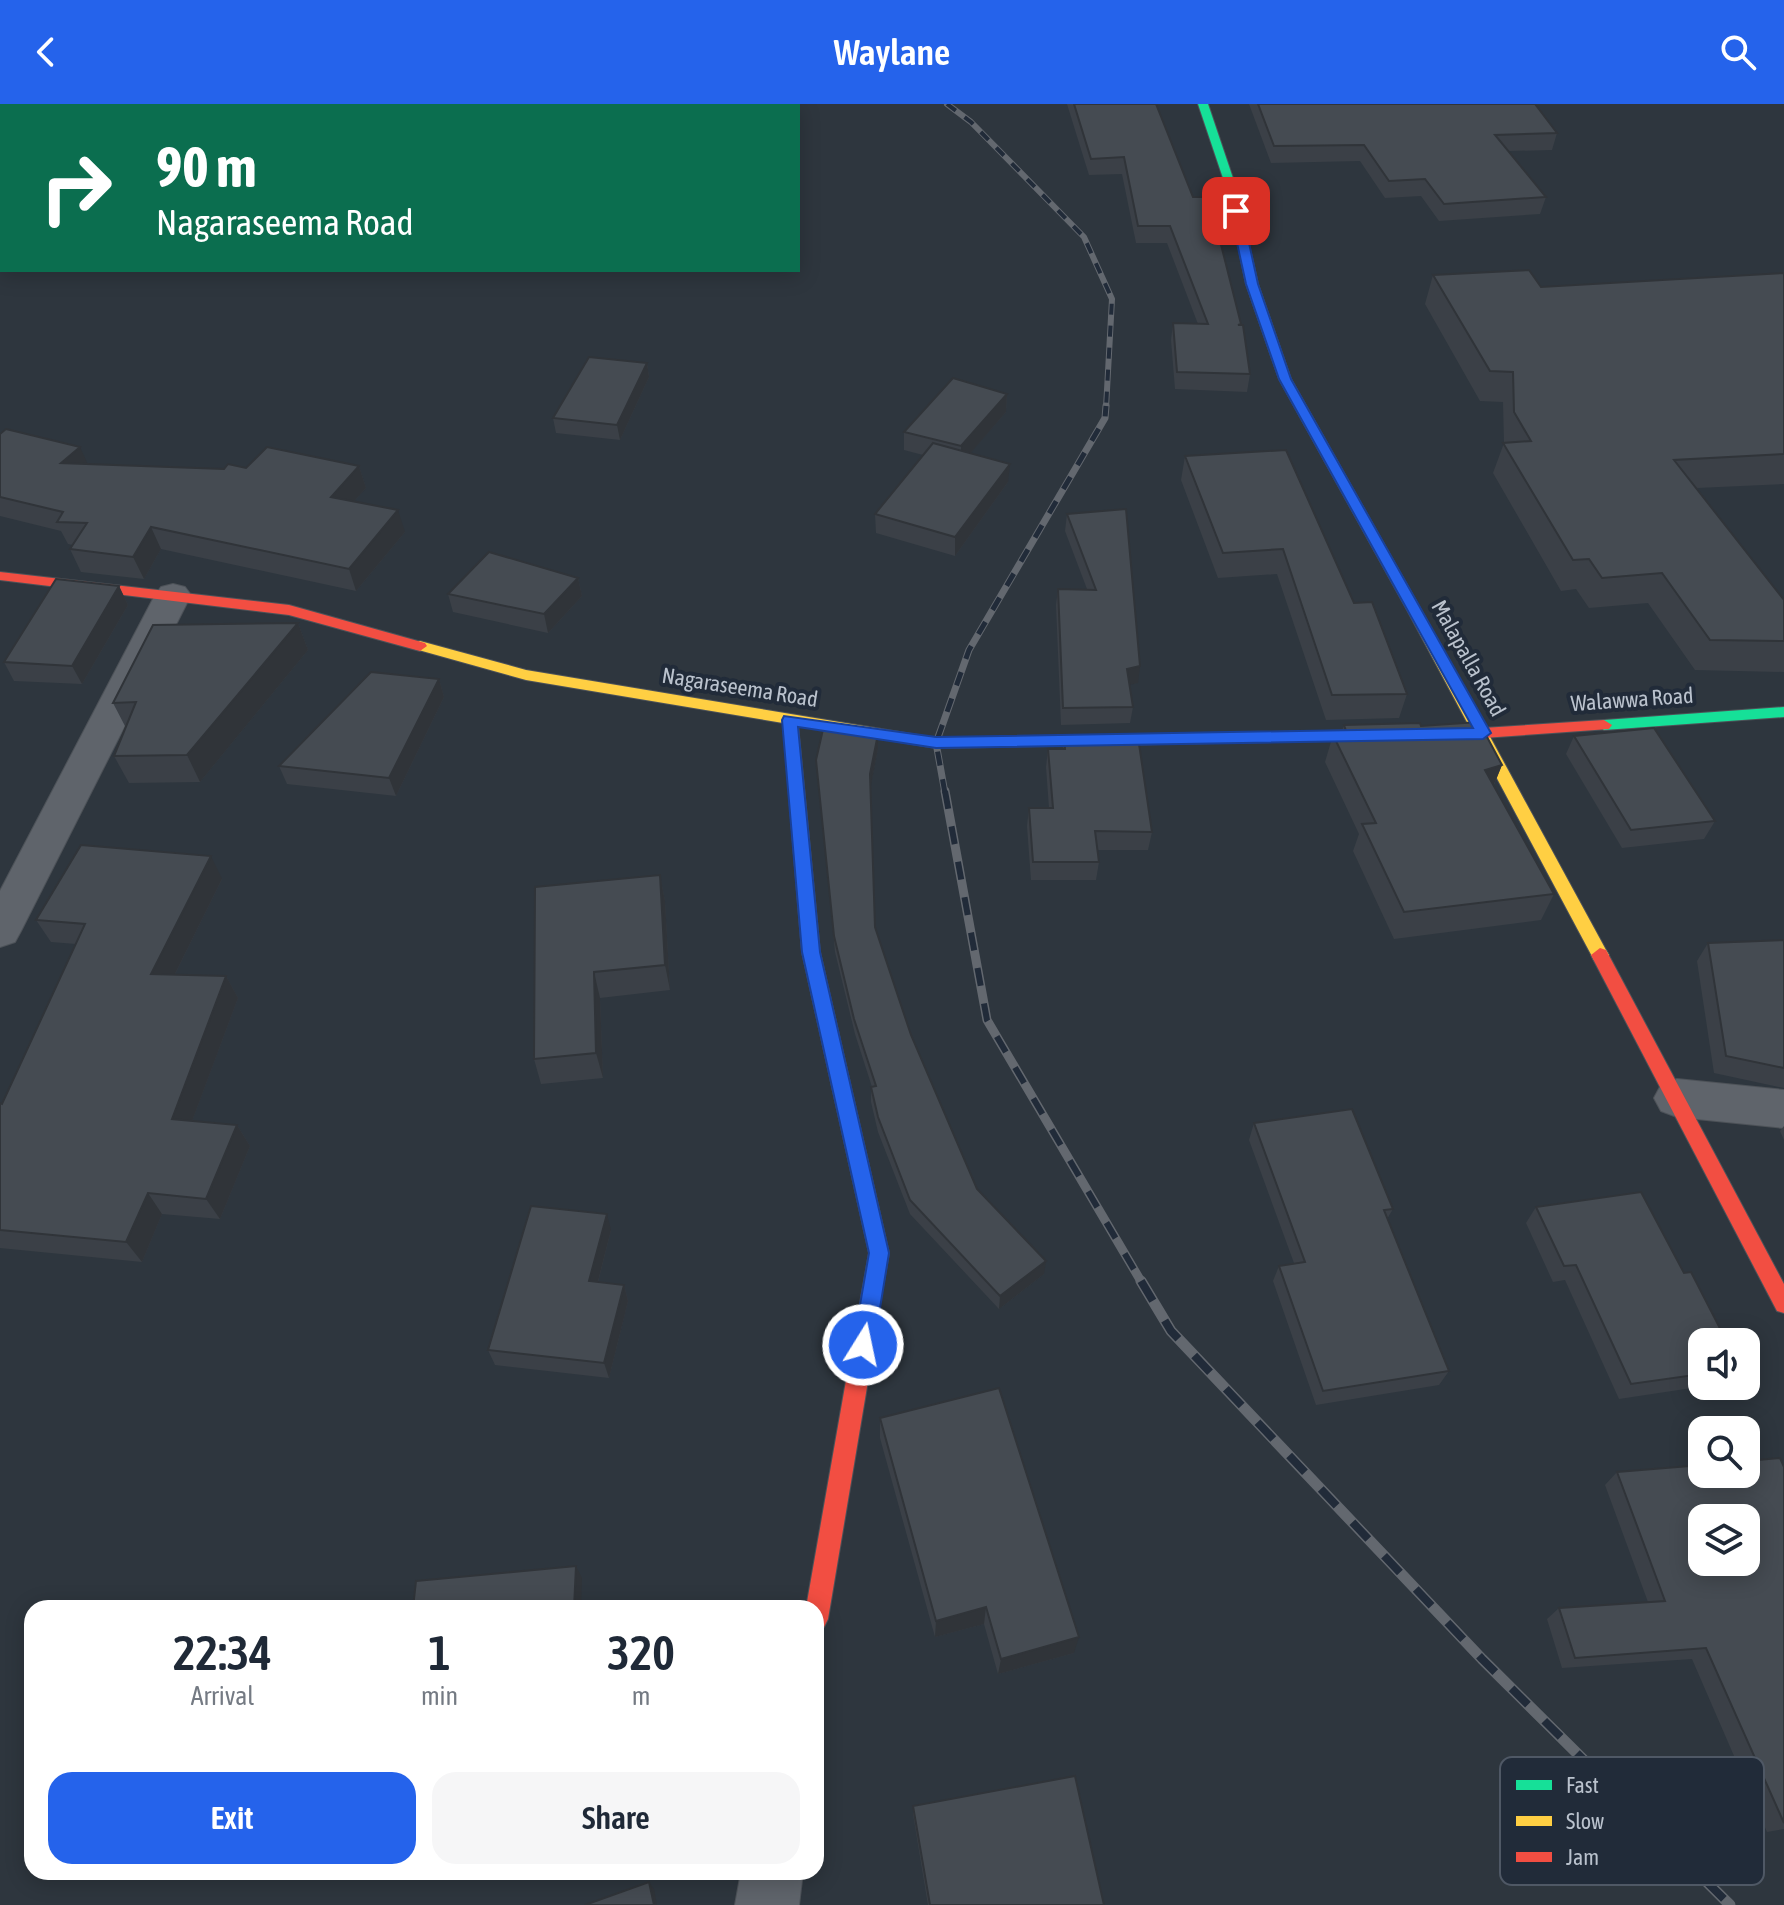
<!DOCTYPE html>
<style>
:root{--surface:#fff;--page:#f6f6f7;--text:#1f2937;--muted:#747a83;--accent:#2563eb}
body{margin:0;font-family:"Asap Condensed",sans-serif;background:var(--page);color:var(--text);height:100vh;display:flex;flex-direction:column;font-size:30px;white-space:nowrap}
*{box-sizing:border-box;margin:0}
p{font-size:26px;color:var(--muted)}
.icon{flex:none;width:44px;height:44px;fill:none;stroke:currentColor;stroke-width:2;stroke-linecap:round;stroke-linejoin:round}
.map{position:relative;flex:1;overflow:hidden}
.details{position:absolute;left:24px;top:1496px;width:800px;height:280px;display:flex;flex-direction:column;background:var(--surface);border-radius:24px;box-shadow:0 4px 20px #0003}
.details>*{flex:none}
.guide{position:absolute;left:0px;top:0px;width:800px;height:168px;box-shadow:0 4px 20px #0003;background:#0b6e4f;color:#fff;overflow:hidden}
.tools{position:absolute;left:1688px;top:1224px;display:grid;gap:16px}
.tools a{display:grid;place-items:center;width:72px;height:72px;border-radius:16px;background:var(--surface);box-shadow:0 4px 20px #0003;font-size:40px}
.pin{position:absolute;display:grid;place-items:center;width:68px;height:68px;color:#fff;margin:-34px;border-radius:16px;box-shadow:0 4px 12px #0006}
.me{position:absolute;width:88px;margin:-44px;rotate:10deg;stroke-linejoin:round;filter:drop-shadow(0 0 6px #0008)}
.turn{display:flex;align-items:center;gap:28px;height:168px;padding:0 24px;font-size:36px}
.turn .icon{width:104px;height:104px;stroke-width:2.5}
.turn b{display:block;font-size:56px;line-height:68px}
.eta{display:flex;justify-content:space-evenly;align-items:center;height:136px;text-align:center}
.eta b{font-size:48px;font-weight:600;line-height:56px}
.button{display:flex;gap:16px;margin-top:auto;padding:16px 24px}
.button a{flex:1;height:92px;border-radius:24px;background:var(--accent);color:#fff;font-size:32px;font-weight:600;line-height:92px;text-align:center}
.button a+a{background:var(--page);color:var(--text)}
header{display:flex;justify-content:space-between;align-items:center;height:104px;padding:0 24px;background:var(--accent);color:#fff;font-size:36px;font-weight:600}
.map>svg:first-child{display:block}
</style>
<header><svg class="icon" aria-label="back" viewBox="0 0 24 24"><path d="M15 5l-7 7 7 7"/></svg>Waylane<svg class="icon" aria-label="search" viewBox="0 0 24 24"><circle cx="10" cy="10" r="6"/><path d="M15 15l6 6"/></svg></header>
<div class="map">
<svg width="1784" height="1801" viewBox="0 0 1784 1801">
<rect width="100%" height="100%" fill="#2e363e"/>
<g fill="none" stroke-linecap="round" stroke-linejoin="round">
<g stroke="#4d5258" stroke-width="2">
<g id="street">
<path d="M 173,480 L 185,483 L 191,491 L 21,827 L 15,838 L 0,843 L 0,787 L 155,491 L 161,483 Z"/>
<path d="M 1677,975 L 1784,986 L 1784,1024 L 1677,1013 L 1661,1007 L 1654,994 L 1661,981 Z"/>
<path d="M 741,1768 L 803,1768 L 799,1801 L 735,1801 Z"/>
</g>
</g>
<g stroke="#4d5258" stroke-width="2">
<g id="fast">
<path d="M 1198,0 L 1208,0 L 1236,83 L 1258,180 L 1291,275 L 1420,504 L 1418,507 L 1413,509 L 1406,504 L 1279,275 L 1246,180 L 1226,83 Z"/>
<path d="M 1784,603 L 1784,613 L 1604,626 L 1596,621 L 1604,616 Z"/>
</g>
</g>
<g stroke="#4d5258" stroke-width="2">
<g id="slow">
<path d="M 1413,499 L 1420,504 L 1606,846 L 1609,851 L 1606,856 L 1594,856 L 1406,504 Z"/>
<path d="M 420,537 L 526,566 L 936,634 L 1051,632 L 1059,637 L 1051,642 L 936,644 L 798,621 L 820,848 L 889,1149 L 866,1278 L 858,1281 L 850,1278 L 847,1271 L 869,1149 L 802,848 L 783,619 L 526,576 L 415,545 L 415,539 Z"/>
</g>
</g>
<g stroke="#4d5258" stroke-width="2">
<g id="jam">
<path d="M 0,468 L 289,501 L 425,539 L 427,542 L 420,547 L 289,511 L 0,476 Z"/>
<path d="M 1604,616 L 1612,621 L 1609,625 L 1483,634 L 1051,642 L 1043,637 L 1051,632 L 1483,624 Z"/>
<path d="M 1600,844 L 1606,846 L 1784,1180 L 1784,1209 L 1777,1207 L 1591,851 Z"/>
<path d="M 858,1261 L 866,1264 L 869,1271 L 828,1515 L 824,1523 L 816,1527 L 816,1504 L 806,1504 L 847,1271 L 850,1264 Z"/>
</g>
</g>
<use href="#street" fill="#5f646b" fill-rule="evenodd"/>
<use href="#fast" fill="#16e098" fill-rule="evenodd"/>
<use href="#slow" fill="#ffcf43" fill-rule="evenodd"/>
<use href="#jam" fill="#f24e42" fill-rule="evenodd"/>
<g stroke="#63686f" stroke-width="6">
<path id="rail-far3" d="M 947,0 L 971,18 L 1084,133 L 1112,195 L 1106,304"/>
</g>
<g stroke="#63686f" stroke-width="7">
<path id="rail-far2" d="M 945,689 L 936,639 L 969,546 L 1105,314 L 1106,302"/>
</g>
<g stroke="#63686f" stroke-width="9">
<path id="rail-far1" d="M 945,687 L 987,916 L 1142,1179"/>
</g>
<g stroke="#63686f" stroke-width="11">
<path id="rail" d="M 1141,1177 L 1171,1227 L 1482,1555 L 1730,1801"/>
</g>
<use href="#rail-far3" stroke="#212b39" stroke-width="4" stroke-dasharray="11" stroke-linecap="butt"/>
<use href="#rail-far2" stroke="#212b39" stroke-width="5" stroke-dasharray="14" stroke-linecap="butt"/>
<use href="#rail-far1" stroke="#212b39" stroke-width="6" stroke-dasharray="18" stroke-linecap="butt"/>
<use href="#rail" stroke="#212b39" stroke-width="8" stroke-dasharray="23" stroke-linecap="butt"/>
</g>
<g fill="#3b4047">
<path d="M 1067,0 L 1156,0 L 1250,270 L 1247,288 L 1175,285 L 1171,236 L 1173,219 L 1198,220 L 1167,139 L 1136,139 L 1122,70 L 1089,71 Z"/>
<path d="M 1249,0 L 1535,0 L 1557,29 L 1552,46 L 1508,47 L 1546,93 L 1540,110 L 1439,117 L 1421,92 L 1385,94 L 1360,57 L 1271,59 Z"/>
<path d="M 1784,169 L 1784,380 L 1697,384 L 1784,496 L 1784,568 L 1695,566 L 1648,499 L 1589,504 L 1576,485 L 1561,487 L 1493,369 L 1504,339 L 1503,298 L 1480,297 L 1425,200 L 1433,171 L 1541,183 Z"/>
<path d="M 647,259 L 649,273 L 620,336 L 556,329 L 553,314 Z"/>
<path d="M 1007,290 L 1006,308 L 970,349 L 1008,378 L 955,452 L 876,429 L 875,410 L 923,351 L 904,346 L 904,328 Z"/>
<path d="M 0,330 L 87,360 L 224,365 L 359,362 L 366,384 L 354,397 L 405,428 L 356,487 L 161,445 L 144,475 L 81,468 L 70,445 L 73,441 L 68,440 L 61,427 L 0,412 Z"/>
<path d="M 1185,352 L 1354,499 L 1407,590 L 1399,614 L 1326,616 L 1277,470 L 1218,474 L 1181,376 Z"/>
<path d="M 1067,410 L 1138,579 L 1129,580 L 1133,603 L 1130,619 L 1061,621 L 1056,501 L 1058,485 L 1087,485 L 1065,427 Z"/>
<path d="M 578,474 L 582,492 L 548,529 L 453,508 L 448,490 Z"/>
<path d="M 119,482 L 128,501 L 82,580 L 14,577 L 4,558 Z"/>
<path d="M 298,519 L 308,546 L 200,678 L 129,679 L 114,652 L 126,624 L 113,599 Z"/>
<path d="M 439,575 L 444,593 L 396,692 L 287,680 L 279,662 Z"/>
<path d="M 1344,621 L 1421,622 L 1502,661 L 1494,681 L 1554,790 L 1541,816 L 1394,835 L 1353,747 L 1359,730 L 1325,658 L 1333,631 L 1341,630 Z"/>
<path d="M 1574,632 L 1715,717 L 1704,735 L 1622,744 L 1566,650 Z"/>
<path d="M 1064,634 L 1152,728 L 1148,746 L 1097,746 L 1099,758 L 1096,776 L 1031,776 L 1027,722 L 1029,704 L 1049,704 L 1046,663 L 1048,645 L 1063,645 Z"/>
<path d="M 878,645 L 870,684 L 875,823 L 911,931 L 977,1085 L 1044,1170 L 999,1205 L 910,1110 L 878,1028 L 871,998 L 871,983 L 872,983 L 855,930 L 835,848 L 816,656 Z"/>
<path d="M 660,771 L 665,797 L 670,886 L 600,894 L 603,974 L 541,980 L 534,955 Z"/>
<path d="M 222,775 L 175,870 L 226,872 L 238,894 L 192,1017 L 237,1021 L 250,1042 L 220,1115 L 162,1110 L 142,1158 L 0,1144 L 0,999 L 2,1000 L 76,840 L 51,838 L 36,816 Z"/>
<path d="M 1784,836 L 1784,984 L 1714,969 L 1697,857 L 1708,839 Z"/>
<path d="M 1254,1019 L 1393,1105 L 1387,1115 L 1449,1267 L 1439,1281 L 1316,1301 L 1273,1177 L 1279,1162 L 1294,1159 L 1249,1036 Z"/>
<path d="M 1784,1022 L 1784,1036 L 1780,1027 Z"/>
<path d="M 1536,1103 L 1684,1169 L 1702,1238 L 1702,1282 L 1705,1282 L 1619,1295 L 1565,1176 L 1553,1178 L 1526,1119 Z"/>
<path d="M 611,1126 L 598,1178 L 624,1181 L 628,1197 L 609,1274 L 495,1261 L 488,1246 Z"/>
<path d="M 880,1314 L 1074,1549 L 998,1570 L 984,1520 L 935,1533 L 880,1334 Z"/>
<path d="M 1784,1363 L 1784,1725 L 1767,1728 L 1692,1555 L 1562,1564 L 1547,1515 L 1559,1504 L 1648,1498 L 1605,1381 L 1617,1368 Z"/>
<path d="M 913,1702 L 1104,1801 L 928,1801 L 913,1710 Z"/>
</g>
<g fill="#303439">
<path d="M 647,259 L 649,273 L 620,336 L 617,321 Z"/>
<path d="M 1007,290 L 1006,308 L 961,360 L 961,342 Z"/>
<path d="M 80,343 L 90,365 L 61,359 Z"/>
<path d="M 1010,360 L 1008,378 L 955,452 L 955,433 Z"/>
<path d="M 359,362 L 366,384 L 338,415 L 331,393 Z"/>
<path d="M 398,406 L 405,428 L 356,487 L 349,465 Z"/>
<path d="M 151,423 L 161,445 L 144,475 L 133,453 Z"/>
<path d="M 578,474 L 582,492 L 548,529 L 544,510 Z"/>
<path d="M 119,482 L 128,501 L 82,580 L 72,562 Z"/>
<path d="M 298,519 L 308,546 L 200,678 L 187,651 Z"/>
<path d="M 1140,562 L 1138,579 L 1125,582 L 1127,565 Z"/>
<path d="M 439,575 L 444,593 L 396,692 L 389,674 Z"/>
<path d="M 878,630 L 878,645 L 870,686 L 870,670 Z"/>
<path d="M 1502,661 L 1491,687 L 1485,666 Z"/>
<path d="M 211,752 L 222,775 L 164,892 L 151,870 Z"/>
<path d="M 660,771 L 665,797 L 670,886 L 665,861 Z"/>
<path d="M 594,868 L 600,894 L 603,974 L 596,949 Z"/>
<path d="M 226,872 L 238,894 L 185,1036 L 172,1015 Z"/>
<path d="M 237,1021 L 250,1042 L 220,1115 L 206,1095 Z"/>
<path d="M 148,1089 L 162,1110 L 142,1158 L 126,1138 Z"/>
<path d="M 607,1110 L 611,1126 L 594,1193 L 589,1177 Z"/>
<path d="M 1046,1157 L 1044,1170 L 999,1205 L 1000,1192 Z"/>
<path d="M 624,1181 L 628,1197 L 609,1274 L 604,1259 Z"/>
<path d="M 576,1462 L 582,1474 L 581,1504 L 574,1504 Z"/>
<path d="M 986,1503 L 984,1520 L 935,1533 L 936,1517 Z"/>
<path d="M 1079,1533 L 1074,1549 L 998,1570 L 1001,1555 Z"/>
<path d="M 649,1778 L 654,1785 L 657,1801 L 654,1801 Z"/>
</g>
<g fill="#454b52" stroke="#303439" stroke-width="2" fill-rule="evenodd">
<path d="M 1074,0 L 1156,0 L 1193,93 L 1209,93 L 1241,220 L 1238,221 L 1243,221 L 1250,270 L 1177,268 L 1173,219 L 1208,220 L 1170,122 L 1138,122 L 1124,53 L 1091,55 Z"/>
<path d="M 1258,0 L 1535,0 L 1557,29 L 1495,31 L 1546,93 L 1444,100 L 1425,75 L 1389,77 L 1364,41 L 1274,42 Z"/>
<path d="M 1529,166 L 1541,183 L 1784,169 L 1784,350 L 1674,356 L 1784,496 L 1784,537 L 1710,536 L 1662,469 L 1602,474 L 1589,455 L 1573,456 L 1503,339 L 1531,337 L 1514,308 L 1513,268 L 1490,267 L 1433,171 Z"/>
<path d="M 589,253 L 647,259 L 617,321 L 553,314 Z"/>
<path d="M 953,274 L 1007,290 L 961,342 L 904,328 Z"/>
<path d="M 6,325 L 80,343 L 61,359 L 224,365 L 228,360 L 246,364 L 267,343 L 359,362 L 331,393 L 398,406 L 349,465 L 151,423 L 133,453 L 70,445 L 87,419 L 57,418 L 63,408 L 0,393 L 0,330 Z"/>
<path d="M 933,339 L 1010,360 L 955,433 L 875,410 Z"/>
<path d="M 1286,346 L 1354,499 L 1372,498 L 1407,590 L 1332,591 L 1283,445 L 1223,449 L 1185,352 Z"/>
<path d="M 1126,405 L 1140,562 L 1127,565 L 1133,603 L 1063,604 L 1058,485 L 1096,486 L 1067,410 Z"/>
<path d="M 489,448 L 578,474 L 544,510 L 448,490 Z"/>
<path d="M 56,475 L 119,482 L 72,562 L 4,558 Z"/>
<path d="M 298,519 L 187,651 L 114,652 L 136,598 L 113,599 L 153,521 Z"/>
<path d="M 371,568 L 439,575 L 389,674 L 279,662 Z"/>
<path d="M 1479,618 L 1502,661 L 1485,666 L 1554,790 L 1404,808 L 1362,720 L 1376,719 L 1333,631 L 1347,630 L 1344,621 L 1420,619 L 1421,622 Z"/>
<path d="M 824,621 L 878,630 L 870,670 L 875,823 L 911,931 L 977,1085 L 1046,1157 L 1000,1192 L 910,1096 L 878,1013 L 871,983 L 876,982 L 854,915 L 834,832 L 816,656 Z"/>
<path d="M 1654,624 L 1715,717 L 1631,726 L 1574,632 Z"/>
<path d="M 1138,633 L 1152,728 L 1095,727 L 1099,758 L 1033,758 L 1029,704 L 1053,704 L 1048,645 L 1065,645 L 1064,634 Z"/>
<path d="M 81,741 L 211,752 L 151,870 L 226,872 L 172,1015 L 237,1021 L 206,1095 L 148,1089 L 126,1138 L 0,1126 L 0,999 L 2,1000 L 85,820 L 36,816 Z"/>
<path d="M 660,771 L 665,861 L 594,868 L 596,949 L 534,955 L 535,783 Z"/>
<path d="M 1784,836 L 1784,964 L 1726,952 L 1708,839 Z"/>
<path d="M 1352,1005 L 1393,1105 L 1384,1106 L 1449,1267 L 1323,1287 L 1279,1162 L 1305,1158 L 1254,1019 Z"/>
<path d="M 1641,1088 L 1684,1169 L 1691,1168 L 1727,1238 L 1702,1238 L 1702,1270 L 1631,1280 L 1576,1161 L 1564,1162 L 1536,1103 Z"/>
<path d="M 531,1102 L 607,1110 L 589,1177 L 624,1181 L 604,1259 L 488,1246 Z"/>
<path d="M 999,1284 L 1079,1533 L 1001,1555 L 986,1503 L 936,1517 L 880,1314 Z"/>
<path d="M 1780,1354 L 1784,1363 L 1784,1719 L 1706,1544 L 1575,1554 L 1559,1504 L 1665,1497 L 1617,1368 L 1702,1361 L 1702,1370 L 1746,1370 L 1746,1357 ZM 1702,1414 L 1746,1414 L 1746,1458 L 1702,1458 Z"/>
<path d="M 576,1462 L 574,1504 L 413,1504 L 416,1477 Z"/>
<path d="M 1075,1672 L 1104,1801 L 930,1801 L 913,1702 Z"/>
<path d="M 649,1778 L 654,1801 L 585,1801 Z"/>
</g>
<path fill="#2563eb" stroke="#184099" stroke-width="2" d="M 1236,104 L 1242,107 L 1258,180 L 1291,275 L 1491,629 L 1483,635 L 936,644 L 798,623 L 820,848 L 889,1149 L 874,1241 L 871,1248 L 863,1251 L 856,1248 L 853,1241 L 869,1149 L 802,848 L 782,616 L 784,612 L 936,633 L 1473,624 L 1279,275 L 1246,180 L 1230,107 Z"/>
<g text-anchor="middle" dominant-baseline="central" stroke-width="8" stroke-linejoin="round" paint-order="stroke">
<g font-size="22" fill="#bac2cd" stroke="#212b39">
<text transform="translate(1469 554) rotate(61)">Malapalla Road</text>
<text transform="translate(740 583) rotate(9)">Nagaraseema Road</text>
<text transform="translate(1632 595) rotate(-4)">Walawwa Road</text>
</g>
</g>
<rect x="1500" y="1653" width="264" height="128" rx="12" fill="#212b39" stroke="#4f5865" stroke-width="2"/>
<rect x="1516" y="1676" width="36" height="10" fill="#16e098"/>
<rect x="1516" y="1712" width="36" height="10" fill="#ffcf43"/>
<rect x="1516" y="1748" width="36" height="10" fill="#f24e42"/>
<g font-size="22" fill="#bac2cd">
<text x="1566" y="1689">Fast</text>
<text x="1566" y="1725">Slow</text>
<text x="1566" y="1761">Jam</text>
</g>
</svg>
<div class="tools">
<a><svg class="icon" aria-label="sound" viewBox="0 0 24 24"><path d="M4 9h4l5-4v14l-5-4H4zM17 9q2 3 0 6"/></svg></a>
<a><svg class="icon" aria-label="search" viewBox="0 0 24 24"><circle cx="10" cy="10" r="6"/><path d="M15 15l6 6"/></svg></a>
<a><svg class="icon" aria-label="layers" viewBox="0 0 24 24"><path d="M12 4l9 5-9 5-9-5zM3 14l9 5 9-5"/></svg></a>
</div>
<div class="pin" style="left:1236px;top:107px;background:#d93025"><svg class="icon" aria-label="arrive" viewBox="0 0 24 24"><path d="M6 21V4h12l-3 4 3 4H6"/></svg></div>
<svg class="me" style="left:863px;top:1241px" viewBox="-20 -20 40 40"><circle r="17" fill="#2563eb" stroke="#fff" stroke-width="3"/><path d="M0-11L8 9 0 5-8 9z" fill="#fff"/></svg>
<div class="guide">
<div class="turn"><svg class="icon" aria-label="right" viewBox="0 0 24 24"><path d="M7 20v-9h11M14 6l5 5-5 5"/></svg><div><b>90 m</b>Nagaraseema Road</div></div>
</div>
<section class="details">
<div class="eta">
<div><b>22:34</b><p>Arrival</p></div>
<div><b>1</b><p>min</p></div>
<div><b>320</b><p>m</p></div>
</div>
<div class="button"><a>Exit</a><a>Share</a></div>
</section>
</div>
